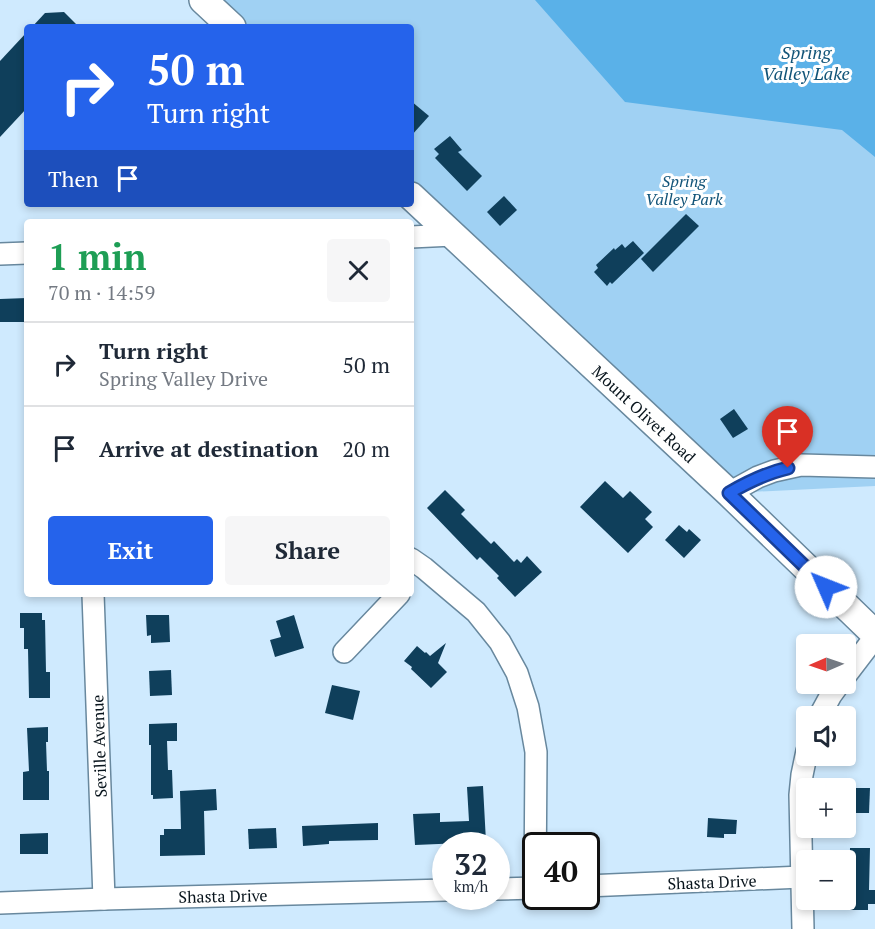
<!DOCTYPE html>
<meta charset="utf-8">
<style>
:root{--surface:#fff;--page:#f6f6f7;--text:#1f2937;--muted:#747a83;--line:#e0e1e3;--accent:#2563eb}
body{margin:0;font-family:"PT Serif",serif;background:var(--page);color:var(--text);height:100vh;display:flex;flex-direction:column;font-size:22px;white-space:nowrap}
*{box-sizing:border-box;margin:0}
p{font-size:20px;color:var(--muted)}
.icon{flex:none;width:33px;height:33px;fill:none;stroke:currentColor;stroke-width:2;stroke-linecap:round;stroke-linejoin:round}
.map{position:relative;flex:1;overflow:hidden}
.side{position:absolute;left:24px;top:219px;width:390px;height:378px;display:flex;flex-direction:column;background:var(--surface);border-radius:6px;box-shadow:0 3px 9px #0003}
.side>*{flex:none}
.guide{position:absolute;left:24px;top:24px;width:390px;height:183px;border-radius:6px;box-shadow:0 3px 9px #0003;background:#2563eb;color:#fff;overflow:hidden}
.needle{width:39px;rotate:268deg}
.buttons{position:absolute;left:796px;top:634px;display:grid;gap:12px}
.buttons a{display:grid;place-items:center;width:60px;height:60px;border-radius:6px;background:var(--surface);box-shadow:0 3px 9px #0003;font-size:30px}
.speed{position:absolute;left:432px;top:832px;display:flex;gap:12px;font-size:30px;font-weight:700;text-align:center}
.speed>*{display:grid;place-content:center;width:78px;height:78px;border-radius:50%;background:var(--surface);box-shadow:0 3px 9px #0003;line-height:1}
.speed small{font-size:15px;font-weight:400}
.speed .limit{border:3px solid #111;border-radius:9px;background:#fff;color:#111}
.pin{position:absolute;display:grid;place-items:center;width:51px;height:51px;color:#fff;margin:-62px -26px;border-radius:50% 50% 50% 0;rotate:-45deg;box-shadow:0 0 6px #0007}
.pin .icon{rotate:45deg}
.me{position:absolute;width:66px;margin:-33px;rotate:314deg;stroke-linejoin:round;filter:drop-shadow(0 0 4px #0008)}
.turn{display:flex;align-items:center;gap:21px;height:126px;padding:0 24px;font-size:27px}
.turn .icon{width:78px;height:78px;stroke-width:2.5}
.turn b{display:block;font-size:42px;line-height:51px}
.then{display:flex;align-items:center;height:57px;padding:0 24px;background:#0003;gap:12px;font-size:22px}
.round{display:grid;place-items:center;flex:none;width:63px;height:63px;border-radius:6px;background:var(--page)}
.headline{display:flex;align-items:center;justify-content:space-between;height:102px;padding:0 24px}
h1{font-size:36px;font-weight:800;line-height:45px;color:#1e9e55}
.cta{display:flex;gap:12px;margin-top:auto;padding:12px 24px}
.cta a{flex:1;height:69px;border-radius:6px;background:var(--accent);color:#fff;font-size:24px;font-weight:800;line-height:69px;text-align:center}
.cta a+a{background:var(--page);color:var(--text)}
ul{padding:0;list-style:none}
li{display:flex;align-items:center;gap:18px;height:84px;padding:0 24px;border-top:2px solid var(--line)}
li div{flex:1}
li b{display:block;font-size:22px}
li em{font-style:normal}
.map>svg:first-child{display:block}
</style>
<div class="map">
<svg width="875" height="929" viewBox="0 0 875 929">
<rect width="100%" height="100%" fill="#cfeafe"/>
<path fill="#a0d1f3" d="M 200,0 L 875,0 L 875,486 L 729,493 L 411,197 L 411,27 L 229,27 Z"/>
<path fill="#5ab1e8" d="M 535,0 L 875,0 L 875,157 L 842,130 L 625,102 Z"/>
<g fill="#0f3f5b">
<path d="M 64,12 L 79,27 L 32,27 L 45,13 Z"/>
<path d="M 27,32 L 27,108 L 0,137 L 0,61 Z"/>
<path d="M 411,101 L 429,116 L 411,136 Z"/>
<path d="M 450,136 L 462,150 L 458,152 L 482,176 L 467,191 L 435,158 L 439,154 L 434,149 Z"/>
<path d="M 504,196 L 517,210 L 500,226 L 487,212 Z"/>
<path d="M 686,214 L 699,226 L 653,272 L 641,259 Z"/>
<path d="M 633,241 L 644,253 L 612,284 L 610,282 L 607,286 L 594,272 L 598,268 L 596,265 L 614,248 L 615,250 L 622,244 L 625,248 Z"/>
<path d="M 27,298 L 27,322 L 0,322 L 0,299 Z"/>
<path d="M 734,409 L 748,429 L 733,438 L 720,419 Z"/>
<path d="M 605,481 L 623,498 L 630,491 L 652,512 L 645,519 L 653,527 L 628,553 L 580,507 Z"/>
<path d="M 445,490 L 465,510 L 461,514 L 491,544 L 494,541 L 514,562 L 517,559 L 521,563 L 527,556 L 542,572 L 515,597 L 497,578 L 499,576 L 480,557 L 477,560 L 427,508 Z"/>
<path d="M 679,525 L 687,532 L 689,529 L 701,540 L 684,558 L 665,540 Z"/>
<path d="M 20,613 L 42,613 L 42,620 L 45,620 L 46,672 L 50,672 L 50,698 L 29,698 L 28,649 L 24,649 L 24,628 L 20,628 Z"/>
<path d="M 146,615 L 169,615 L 170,642 L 151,643 L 151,635 L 147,636 Z"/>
<path d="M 294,615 L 304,648 L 275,657 L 270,640 L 281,637 L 276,621 Z"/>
<path d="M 446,643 L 438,663 L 447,672 L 431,688 L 411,669 L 412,667 L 404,661 L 417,646 L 425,653 L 426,652 L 430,656 Z"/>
<path d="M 171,670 L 172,695 L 150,696 L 149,671 Z"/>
<path d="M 332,685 L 360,691 L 353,720 L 325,713 Z"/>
<path d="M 177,723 L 177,741 L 167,741 L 168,770 L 172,770 L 173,798 L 153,799 L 153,795 L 151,795 L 151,745 L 149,745 L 149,724 Z"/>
<path d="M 48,727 L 48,742 L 46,742 L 47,771 L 49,771 L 49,800 L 23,800 L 23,772 L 29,771 L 27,728 Z"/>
<path d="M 483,786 L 486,842 L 415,845 L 413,814 L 440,813 L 440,822 L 469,821 L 467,787 Z"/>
<path d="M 852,788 L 870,788 L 869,813 L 852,813 Z"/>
<path d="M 216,789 L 217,810 L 204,811 L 205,855 L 160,856 L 160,835 L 164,835 L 164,829 L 181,829 L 180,791 Z"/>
<path d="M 708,818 L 737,820 L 736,834 L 724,834 L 724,838 L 707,837 Z"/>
<path d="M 378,823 L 378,840 L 329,841 L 329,844 L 303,846 L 302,826 Z"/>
<path d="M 276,828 L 277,848 L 249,849 L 248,829 Z"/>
<path d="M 48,833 L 48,854 L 20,854 L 20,834 Z"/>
<path d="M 850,848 L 870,848 L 869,890 L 875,890 L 875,904 L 868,904 L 868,910 L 848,910 L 848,882 L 849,882 Z"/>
</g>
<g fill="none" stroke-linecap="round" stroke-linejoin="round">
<g stroke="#68889e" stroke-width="24">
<g id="minor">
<path d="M 411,237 L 453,235"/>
<path d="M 0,254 L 27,253"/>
<path d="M 729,493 L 758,477 L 774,471 L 801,465 L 875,467"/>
<path d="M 411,559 L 424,568 L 476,612 L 500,642 L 517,673 L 528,707 L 536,752 L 535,888"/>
<path d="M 93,594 L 104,899"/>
<path d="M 344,652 L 399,594"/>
<path d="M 846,675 L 875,637"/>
<path d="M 819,717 L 831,695 L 839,684"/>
<path d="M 586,886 L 802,877"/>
<path d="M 496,889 L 536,888"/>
<path d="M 0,903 L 104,899 L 446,890"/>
<path d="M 803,929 L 800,795 L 802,775 L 807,751"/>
</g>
</g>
<g stroke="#68889e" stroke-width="30">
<g id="tertiary">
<path d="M 203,0 L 232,27"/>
<path d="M 411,196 L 729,493 L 875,634"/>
</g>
</g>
<use href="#minor" stroke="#fff" stroke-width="21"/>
<use href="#tertiary" stroke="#fff" stroke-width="27"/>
</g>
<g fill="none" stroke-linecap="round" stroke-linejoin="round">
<g stroke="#184099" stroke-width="15">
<path id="route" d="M 788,468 C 766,473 748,482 729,493 L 826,587"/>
</g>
<use href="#route" stroke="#2563eb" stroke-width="10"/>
</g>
<g text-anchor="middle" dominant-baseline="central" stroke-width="6" stroke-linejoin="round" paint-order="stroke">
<g font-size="16" font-style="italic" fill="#125479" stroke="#fff">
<text x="684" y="181">Spring<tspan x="684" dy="18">Valley Park</tspan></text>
</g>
<g font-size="16" fill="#08141c" stroke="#fff">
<text transform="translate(644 414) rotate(43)">Mount Olivet Road</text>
<text transform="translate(99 746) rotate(-92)">Seville Avenue</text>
<text transform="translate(712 882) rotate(-2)">Shasta Drive</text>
<text transform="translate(223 896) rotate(-1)">Shasta Drive</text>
</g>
<g font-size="18" font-style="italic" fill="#115478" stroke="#fff">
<text x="806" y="52">Spring<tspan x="806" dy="21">Valley Lake</tspan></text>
</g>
</g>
</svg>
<div class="buttons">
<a><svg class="needle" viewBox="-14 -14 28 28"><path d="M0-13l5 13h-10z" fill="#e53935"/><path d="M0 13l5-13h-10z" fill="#747a83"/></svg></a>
<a><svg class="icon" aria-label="sound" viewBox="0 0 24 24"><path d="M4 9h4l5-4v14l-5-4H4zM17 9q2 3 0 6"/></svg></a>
<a>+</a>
<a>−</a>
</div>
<div class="speed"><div>32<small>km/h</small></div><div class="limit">40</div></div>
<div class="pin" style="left:788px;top:468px;background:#d93025"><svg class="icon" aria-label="arrive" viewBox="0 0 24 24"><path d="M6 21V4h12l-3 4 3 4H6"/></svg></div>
<svg class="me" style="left:826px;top:587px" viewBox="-20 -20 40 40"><circle r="19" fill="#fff"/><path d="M0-13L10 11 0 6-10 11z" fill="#2563eb"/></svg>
<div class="guide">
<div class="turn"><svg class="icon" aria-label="right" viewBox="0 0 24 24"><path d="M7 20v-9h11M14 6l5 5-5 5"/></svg><div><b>50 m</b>Turn right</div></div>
<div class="then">Then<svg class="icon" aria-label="arrive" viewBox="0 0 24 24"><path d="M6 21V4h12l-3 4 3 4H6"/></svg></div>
</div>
<section class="side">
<div class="headline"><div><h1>1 min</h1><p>70 m · 14:59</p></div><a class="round"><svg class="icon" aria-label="close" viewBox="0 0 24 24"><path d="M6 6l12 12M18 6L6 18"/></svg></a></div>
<ul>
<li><svg class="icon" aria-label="right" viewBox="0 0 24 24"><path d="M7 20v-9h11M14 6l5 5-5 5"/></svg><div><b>Turn right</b><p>Spring Valley Drive</p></div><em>50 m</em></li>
<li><svg class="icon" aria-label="arrive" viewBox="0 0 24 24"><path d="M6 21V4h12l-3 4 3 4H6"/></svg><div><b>Arrive at destination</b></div><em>20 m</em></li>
</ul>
<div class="cta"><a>Exit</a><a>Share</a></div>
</section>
</div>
